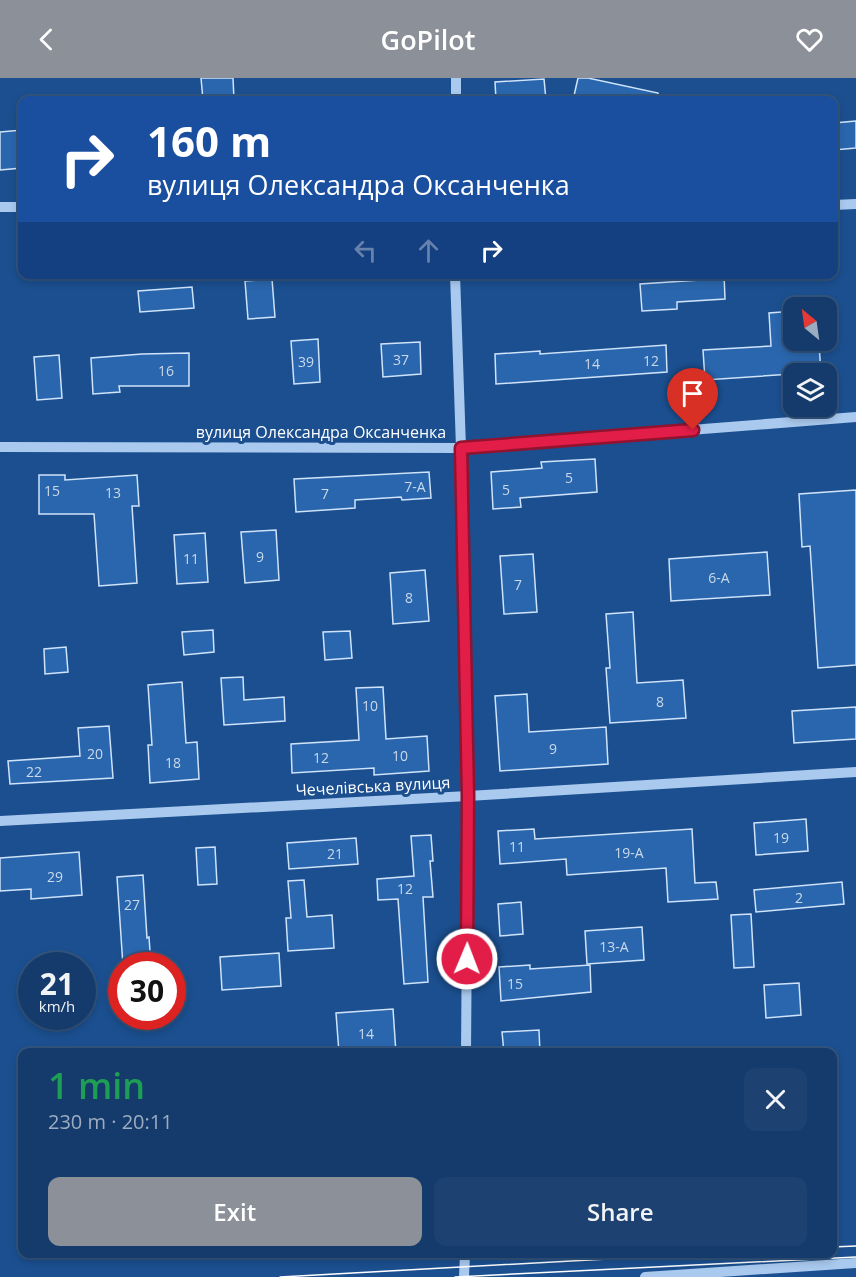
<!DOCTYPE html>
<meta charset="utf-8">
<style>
:root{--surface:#143b6b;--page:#1d4271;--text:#f1f3f6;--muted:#9dadc1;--line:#33557e;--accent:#8c9099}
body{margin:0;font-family:"Open Sans",sans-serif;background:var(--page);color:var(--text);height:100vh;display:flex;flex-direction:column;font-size:22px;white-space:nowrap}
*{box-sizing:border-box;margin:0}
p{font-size:20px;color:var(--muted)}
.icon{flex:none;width:33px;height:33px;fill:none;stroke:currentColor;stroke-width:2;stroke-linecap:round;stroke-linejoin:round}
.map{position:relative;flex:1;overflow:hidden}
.details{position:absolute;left:18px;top:970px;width:819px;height:210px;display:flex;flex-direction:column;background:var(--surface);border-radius:12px;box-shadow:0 3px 9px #0003,0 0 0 2px var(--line)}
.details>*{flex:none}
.hud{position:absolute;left:18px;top:18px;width:820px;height:183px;border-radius:12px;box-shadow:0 3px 9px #0003,0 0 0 2px var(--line);background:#1a4fa0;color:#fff;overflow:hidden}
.needle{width:39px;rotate:331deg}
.tools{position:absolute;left:783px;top:219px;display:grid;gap:12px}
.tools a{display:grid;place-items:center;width:54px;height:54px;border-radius:12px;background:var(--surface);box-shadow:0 3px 9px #0003,0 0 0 2px var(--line);font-size:30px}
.speed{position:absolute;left:18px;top:874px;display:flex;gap:12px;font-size:30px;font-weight:700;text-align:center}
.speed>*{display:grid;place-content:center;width:78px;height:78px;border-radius:50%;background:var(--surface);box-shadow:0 3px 9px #0003,0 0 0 2px var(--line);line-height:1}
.speed small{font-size:15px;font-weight:400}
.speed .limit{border:9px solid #d22;background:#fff;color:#111}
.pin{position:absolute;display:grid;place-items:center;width:51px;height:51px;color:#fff;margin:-62px -26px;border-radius:50% 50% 50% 0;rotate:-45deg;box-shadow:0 0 6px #0007}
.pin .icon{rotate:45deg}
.me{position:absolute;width:66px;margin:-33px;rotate:1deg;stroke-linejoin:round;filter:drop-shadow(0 0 4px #0008)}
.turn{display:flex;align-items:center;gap:21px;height:126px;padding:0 30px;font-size:27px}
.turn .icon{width:78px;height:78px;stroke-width:2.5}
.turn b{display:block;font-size:42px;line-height:51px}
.lanes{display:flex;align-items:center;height:57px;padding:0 30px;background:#0003;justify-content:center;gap:30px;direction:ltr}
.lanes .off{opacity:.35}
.round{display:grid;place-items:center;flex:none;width:63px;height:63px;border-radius:12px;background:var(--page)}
.overview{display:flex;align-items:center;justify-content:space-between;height:102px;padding:0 30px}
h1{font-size:36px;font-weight:600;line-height:45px;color:#1e9e55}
.cta{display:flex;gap:12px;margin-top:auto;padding:12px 30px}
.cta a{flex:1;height:69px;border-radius:12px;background:var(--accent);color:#fff;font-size:24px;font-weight:600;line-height:69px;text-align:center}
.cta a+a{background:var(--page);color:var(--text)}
header{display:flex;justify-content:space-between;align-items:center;height:78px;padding:0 30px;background:var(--accent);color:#fff;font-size:27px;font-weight:600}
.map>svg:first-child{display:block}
</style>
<header><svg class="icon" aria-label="back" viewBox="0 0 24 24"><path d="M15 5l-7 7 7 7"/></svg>GoPilot<svg class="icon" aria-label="heart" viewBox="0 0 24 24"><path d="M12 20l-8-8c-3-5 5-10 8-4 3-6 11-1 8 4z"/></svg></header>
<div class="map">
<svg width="856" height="1199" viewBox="0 0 856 1199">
<rect width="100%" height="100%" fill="#1b4f8f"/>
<g fill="#2a66ad" stroke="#cfe3fa" stroke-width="1.5">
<path d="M 201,0 L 233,0 L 234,22 L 203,22 Z"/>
<path d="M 578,0 L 588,0 L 658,15 L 657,22 L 573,22 Z"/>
<path d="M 544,1 L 546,22 L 496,22 L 495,4 Z"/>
<path d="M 856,43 L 856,70 L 834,72 L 834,45 Z"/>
<path d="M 22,52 L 22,90 L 0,92 L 0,54 Z"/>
<path d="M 724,196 L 725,221 L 677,224 L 677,231 L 642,233 L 640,206 L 700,202 L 700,197 Z"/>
<path d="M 272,201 L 275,239 L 248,241 L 245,203 Z"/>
<path d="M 192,209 L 194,230 L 140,234 L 138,213 Z"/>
<path d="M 794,233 L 794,262 L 797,262 L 797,269 L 819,267 L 821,294 L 705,302 L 703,272 L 771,268 L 769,235 Z"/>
<path d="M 318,261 L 320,304 L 294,306 L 291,263 Z"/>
<path d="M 420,264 L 421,296 L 383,299 L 381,266 Z"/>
<path d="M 666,267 L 667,294 L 496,306 L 495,276 L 540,273 L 540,276 Z"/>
<path d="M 189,275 L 189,308 L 119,308 L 120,314 L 93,316 L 91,280 L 142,276 Z"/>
<path d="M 59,277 L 62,320 L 37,322 L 34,279 Z"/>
<path d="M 595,381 L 597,414 L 520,420 L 521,429 L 493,431 L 491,394 L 542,390 L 541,384 Z"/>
<path d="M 429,394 L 431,420 L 402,422 L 401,419 L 355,422 L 355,430 L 296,434 L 294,401 Z"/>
<path d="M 39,397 L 65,397 L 65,402 L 137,397 L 139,428 L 132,428 L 137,505 L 99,508 L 94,436 L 39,436 Z"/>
<path d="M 856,412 L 856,587 L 818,590 L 810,468 L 802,469 L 799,416 Z"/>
<path d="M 276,452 L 279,502 L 245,505 L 241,454 Z"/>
<path d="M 205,455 L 208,504 L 177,506 L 174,457 Z"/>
<path d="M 767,474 L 770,517 L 671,523 L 669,481 Z"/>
<path d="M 533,476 L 537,534 L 504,536 L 500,478 Z"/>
<path d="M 425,492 L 429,543 L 393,546 L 390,495 Z"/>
<path d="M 633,534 L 637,605 L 683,602 L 686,640 L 610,645 L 606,590 L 610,590 L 606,536 Z"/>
<path d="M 213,552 L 214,574 L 184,577 L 182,554 Z"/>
<path d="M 350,553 L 352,580 L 325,582 L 323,554 Z"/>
<path d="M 66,569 L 68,594 L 45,596 L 44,571 Z"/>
<path d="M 243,599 L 244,622 L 284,619 L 285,643 L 224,647 L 221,600 Z"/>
<path d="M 182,604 L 186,665 L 197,664 L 199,701 L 150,705 L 148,667 L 152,667 L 148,607 Z"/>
<path d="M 383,609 L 386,661 L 427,658 L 429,693 L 374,697 L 374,690 L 292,695 L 291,666 L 359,662 L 356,610 Z"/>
<path d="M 527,616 L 529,654 L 606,649 L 608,686 L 500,693 L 495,618 Z"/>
<path d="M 856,629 L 856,661 L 794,665 L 792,633 Z"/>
<path d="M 109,648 L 113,700 L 10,706 L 8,683 L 80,678 L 78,650 Z"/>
<path d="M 806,741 L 808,773 L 756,777 L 754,745 Z"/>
<path d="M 534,751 L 535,761 L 692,751 L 695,805 L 716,804 L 718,821 L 668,824 L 666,790 L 567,797 L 566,781 L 500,786 L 498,753 Z"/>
<path d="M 431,757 L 433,783 L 430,783 L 433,819 L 423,819 L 428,904 L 404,906 L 398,821 L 378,822 L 377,801 L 414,798 L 411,758 Z"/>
<path d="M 356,760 L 358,786 L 289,791 L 287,765 Z"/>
<path d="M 215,769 L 217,806 L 198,807 L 196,770 Z"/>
<path d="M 79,774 L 82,817 L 31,821 L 31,811 L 0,813 L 0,780 Z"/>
<path d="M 143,797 L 147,860 L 149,859 L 151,888 L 123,888 L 117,799 Z"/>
<path d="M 304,802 L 307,839 L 332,837 L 334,870 L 288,873 L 286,840 L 291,840 L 288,803 Z"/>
<path d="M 842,804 L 844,826 L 756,834 L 754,812 Z"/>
<path d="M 521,824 L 523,856 L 500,858 L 498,826 Z"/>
<path d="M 751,836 L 754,889 L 734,890 L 731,837 Z"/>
<path d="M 642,849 L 644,882 L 587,886 L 585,853 Z"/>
<path d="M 279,875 L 281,908 L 222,912 L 220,879 Z"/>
<path d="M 530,887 L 530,891 L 590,887 L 591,914 L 501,923 L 499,889 Z"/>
<path d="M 799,905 L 801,937 L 766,940 L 764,907 Z"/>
<path d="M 393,931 L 396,975 L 339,975 L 336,935 Z"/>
<path d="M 539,952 L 540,975 L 504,975 L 502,954 Z"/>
</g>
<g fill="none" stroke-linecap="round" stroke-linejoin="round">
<g stroke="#a9c9ee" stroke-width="10">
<path d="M 456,22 L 456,0"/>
<path d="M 834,127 L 856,126"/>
<path d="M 0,129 L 22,129"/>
<path d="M 455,196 L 461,370 L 468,718 L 466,975"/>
<path d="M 0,369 L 461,370 L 856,339"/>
<path d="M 0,743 L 468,718 L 856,694"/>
<path d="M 464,1199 L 465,1176"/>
<path d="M 645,1199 L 856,1185"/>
</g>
<g stroke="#fff" stroke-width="1.5">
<path d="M 832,1169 L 856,1168"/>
<path d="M 280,1199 L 698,1176"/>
<path d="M 455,1199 L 856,1179"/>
</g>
</g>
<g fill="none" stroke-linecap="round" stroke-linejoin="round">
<g stroke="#92132f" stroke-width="15">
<path id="route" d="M 467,881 L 468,718 L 461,370 L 693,352"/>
</g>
<use href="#route" stroke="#e11d48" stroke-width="10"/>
</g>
<g text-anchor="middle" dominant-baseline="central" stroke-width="6" stroke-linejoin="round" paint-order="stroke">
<g font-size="14" fill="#cad9ea">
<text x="401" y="281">37</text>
<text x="651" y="282">12</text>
<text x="306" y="283">39</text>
<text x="592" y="285">14</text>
<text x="166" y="292">16</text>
<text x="569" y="399">5</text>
<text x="415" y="408">7-А</text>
<text x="506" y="411">5</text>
<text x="52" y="412">15</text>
<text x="113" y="414">13</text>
<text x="325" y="415">7</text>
<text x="260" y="478">9</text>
<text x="191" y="480">11</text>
<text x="719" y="499">6-А</text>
<text x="518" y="506">7</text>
<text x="409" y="519">8</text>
<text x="660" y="623">8</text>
<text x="370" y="627">10</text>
<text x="553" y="670">9</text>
<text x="95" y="675">20</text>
<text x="400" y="677">10</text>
<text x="321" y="679">12</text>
<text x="173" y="684">18</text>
<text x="34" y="693">22</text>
<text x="781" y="759">19</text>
<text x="517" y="768">11</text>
<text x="629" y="774">19-А</text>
<text x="335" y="775">21</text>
<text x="55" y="798">29</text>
<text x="405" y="810">12</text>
<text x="799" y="819">2</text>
<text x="132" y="826">27</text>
<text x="614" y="868">13-А</text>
<text x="515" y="905">15</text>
<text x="366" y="955">14</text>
</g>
<g font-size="16" fill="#fff" stroke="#1b4f8f">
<text x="321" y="354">вулиця Олександра Оксанченка</text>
<text transform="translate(373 708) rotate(-3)">Чечелівська вулиця</text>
</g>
</g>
</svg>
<div class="tools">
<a><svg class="needle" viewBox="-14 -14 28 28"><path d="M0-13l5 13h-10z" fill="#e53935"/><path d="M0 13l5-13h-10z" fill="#9dadc1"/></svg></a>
<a><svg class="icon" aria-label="layers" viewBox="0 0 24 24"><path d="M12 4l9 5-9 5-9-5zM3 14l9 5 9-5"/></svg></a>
</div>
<div class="speed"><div>21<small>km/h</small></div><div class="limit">30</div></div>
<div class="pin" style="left:693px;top:352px;background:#d93025"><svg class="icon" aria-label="arrive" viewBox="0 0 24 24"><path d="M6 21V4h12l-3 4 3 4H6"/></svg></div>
<svg class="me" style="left:467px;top:881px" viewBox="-20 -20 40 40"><circle r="17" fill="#e11d48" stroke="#fff" stroke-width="3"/><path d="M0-11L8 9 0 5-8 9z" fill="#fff"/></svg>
<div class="hud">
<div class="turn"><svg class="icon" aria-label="right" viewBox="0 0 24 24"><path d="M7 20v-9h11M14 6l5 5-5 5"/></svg><div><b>160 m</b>вулиця Олександра Оксанченка</div></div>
<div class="lanes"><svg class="icon off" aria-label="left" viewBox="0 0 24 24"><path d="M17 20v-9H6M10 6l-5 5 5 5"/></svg><svg class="icon off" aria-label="ahead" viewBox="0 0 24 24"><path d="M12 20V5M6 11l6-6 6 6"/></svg><svg class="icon" aria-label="right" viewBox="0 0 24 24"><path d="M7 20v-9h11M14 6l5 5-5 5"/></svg></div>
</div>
<section class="details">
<div class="overview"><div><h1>1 min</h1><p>230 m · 20:11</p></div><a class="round"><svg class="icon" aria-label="close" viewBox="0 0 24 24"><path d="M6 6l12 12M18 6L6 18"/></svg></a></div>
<div class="cta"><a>Exit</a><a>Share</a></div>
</section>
</div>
